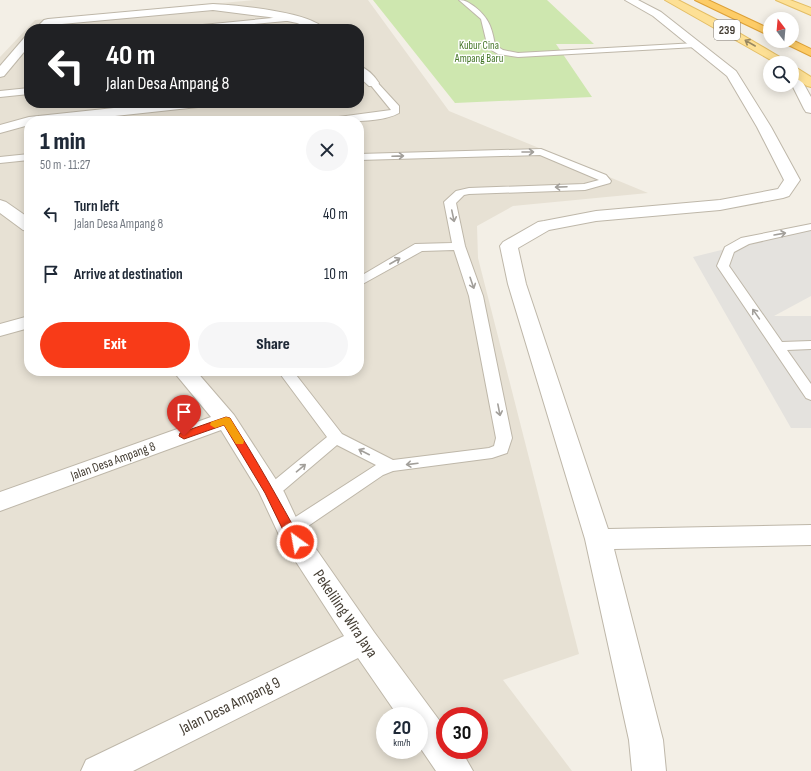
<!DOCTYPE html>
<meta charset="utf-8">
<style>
:root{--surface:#fff;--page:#f6f6f7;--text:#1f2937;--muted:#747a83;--accent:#f83b18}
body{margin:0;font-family:"Sofia Sans Condensed",sans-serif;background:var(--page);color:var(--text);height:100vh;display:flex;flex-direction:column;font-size:15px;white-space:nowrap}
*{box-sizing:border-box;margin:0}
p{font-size:13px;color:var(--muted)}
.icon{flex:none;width:22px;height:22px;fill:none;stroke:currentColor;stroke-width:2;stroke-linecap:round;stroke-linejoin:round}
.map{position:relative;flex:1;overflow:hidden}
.sheet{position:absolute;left:24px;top:116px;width:340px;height:260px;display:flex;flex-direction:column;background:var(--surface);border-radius:16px;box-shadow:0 2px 10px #0003}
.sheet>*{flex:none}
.guide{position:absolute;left:24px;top:24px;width:340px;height:84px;border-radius:16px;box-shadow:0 2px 10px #0003;background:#202124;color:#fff;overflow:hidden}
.needle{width:26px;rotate:344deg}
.fabs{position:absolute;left:763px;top:12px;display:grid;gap:8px}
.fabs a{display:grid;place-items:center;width:36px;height:36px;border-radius:50%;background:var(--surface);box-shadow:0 2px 10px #0003;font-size:20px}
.speed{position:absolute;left:376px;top:707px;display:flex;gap:8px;font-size:20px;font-weight:700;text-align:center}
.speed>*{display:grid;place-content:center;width:52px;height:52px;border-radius:50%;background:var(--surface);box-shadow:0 2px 10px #0003;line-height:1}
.speed small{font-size:10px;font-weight:400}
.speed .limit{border:6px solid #d22;background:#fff;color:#111}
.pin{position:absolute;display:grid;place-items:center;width:34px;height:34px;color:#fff;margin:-41px -17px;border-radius:50% 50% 50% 0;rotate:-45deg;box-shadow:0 0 4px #0007}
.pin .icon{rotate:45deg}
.me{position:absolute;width:44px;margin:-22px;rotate:328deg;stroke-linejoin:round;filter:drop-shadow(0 0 3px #0008)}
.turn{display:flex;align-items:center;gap:14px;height:84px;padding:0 16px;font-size:18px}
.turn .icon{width:52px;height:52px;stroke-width:2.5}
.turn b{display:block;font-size:28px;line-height:34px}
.round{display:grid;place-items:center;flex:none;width:42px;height:42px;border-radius:21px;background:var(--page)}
.overview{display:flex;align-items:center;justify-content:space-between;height:68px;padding:0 16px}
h1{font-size:24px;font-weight:800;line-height:30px}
.cta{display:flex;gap:8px;margin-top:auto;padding:8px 16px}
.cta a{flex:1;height:46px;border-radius:24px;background:var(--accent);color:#fff;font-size:16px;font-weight:800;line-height:46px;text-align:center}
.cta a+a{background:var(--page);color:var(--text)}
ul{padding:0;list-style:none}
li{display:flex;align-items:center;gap:12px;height:60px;padding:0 16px}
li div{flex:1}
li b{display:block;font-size:15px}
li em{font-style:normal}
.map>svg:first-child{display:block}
</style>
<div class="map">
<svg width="811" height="771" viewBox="0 0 811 771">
<rect width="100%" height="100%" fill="#f3efe6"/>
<path fill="#e7e1d4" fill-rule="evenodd" d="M 255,0 L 368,0 L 449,111 L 648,193 L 513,206 L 477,226 L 478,258 L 579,654 L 503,680 L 572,771 L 0,771 L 0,57 L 35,20 ZM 29,29 L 359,29 L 359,103 L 29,103 ZM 29,121 L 359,121 L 359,371 L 29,371 ZM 385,716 L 419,716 L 419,750 L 385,750 ZM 445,716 L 479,716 L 479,750 L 445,750 Z"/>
<path fill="#cee7af" d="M 373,0 L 547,0 L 594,44 L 556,44 L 592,97 L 455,103 Z"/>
<path fill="#e4e2de" d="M 811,228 L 811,296 L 774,316 L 811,316 L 811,428 L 791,428 L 693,257 Z"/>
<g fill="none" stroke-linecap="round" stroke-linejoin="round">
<g stroke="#beb7a9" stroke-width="2">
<g id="service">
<path d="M 459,0 C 466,0 469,3 475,7 C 489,18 492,28 495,45 L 503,50 L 518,53 L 696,43 L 700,45 L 696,47 L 518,57 L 498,54 L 488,48 L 481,19 Z"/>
<path d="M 293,16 L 297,18 L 296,20 L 204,29 L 178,29 L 182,27 Z"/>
<path d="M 373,80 L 376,81 L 399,106 L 399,113 C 382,123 346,121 326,121 L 331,118 L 391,110 L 369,83 Z"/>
<path d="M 29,88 L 29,94 L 0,97 L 0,91 Z"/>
<path d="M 541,149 L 606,175 L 611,181 L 610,183 L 585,190 L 469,194 L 464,195 L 456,203 L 465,246 L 483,296 L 512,438 L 507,453 L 492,458 L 393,471 L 383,475 L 295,535 L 289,537 L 283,535 L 280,530 L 283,525 L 376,465 L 337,445 L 277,496 L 271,498 L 265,496 L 262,492 L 265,488 L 327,437 L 278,371 L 293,371 L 342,434 L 393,460 L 489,448 L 494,446 L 496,438 L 469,296 L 454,250 L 422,251 L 359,286 L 359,277 L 415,244 L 452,243 L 444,202 L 456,191 L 469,188 L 584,184 L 599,180 L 540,155 L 359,160 L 359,154 Z"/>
<path d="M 29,154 L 29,160 L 0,163 L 0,157 Z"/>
<path d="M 811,224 L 811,230 L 749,244 L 734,252 L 729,266 L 782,342 L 811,341 L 811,349 L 787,350 L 811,384 L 811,400 L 806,398 L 717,266 L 725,247 L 741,238 Z"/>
</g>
</g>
<g stroke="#beb7a9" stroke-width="2">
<g id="minor">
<path d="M 625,0 L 638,0 L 661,12 L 736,71 L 771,127 L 800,180 L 789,196 L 783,198 L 720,210 L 596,221 L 549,230 L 518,248 L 526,284 L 608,529 L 811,525 L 811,545 L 614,549 L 663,740 L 666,771 L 632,771 L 629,740 L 585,539 L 508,284 L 500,246 L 503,242 L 538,222 L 544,221 L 596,211 L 720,200 L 778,189 L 784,180 L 757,127 L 727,76 L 653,16 Z"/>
<path d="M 213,4 C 235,5 311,12 324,29 L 312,29 L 297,23 L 269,17 L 213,10 L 51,25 L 46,29 L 35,29 L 44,20 L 48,19 Z"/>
<path d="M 29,36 L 29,46 L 4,76 L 0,77 L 0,66 L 25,37 Z"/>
<path d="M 359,66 C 367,68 375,77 379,83 L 377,86 L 369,86 L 359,77 Z"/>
<path d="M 792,69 L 796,70 L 811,97 L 811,113 L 806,112 L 804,109 L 792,85 Z"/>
<path d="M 161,103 L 205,103 L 198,107 L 69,121 L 29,121 L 29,125 L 0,133 L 0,125 L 29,117 Z"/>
<path d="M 0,200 L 6,202 L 29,218 L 29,231 L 23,230 L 0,213 Z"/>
<path d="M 29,316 L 29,328 L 0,336 L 0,324 Z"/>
<path d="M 173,371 L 196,371 L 234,415 L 284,492 L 300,526 L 374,632 L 445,728 L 445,750 L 461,750 L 473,771 L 436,771 L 419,746 L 419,716 L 398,716 L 358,658 L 133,771 L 81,771 L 86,760 L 344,636 L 280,537 L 259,492 L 221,430 L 0,511 L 0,492 L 211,417 Z"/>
</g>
</g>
<g stroke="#e3bd64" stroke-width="2">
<g id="primary">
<path d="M 665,0 L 678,0 L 717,20 L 790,63 L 776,63 Z"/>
<path d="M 776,0 L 790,0 L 811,8 L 811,15 Z"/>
<path d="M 792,65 L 811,77 L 811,87 L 807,86 L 792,75 Z"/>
</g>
</g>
<g stroke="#dca037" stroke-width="2">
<g id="motorway">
<path d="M 695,0 L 708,0 L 770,29 L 770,36 Z"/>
<path d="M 792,40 L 811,49 L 811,56 L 780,41 Z"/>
</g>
</g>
<use href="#service" fill="#fff" fill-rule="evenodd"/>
<use href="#minor" fill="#fff" fill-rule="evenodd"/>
<use href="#primary" fill="#fde095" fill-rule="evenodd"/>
<use href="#motorway" fill="#fdcc67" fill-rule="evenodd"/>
</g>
<defs><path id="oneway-shaft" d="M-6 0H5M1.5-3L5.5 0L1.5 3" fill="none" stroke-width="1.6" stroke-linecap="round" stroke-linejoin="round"/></defs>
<use stroke="#988760" href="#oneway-shaft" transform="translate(750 43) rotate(-150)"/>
<g stroke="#a29f9a">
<use href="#oneway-shaft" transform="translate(528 152)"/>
<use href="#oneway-shaft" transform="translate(398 156) rotate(-2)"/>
<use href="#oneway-shaft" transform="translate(561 187) rotate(178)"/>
<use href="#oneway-shaft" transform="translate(453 216) rotate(78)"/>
<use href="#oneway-shaft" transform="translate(780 234) rotate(-10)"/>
<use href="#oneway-shaft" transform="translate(395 261) rotate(-30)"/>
<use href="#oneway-shaft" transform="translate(472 283) rotate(71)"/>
<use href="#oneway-shaft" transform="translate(756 314) rotate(-125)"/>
<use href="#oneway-shaft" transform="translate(499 410) rotate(79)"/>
<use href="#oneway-shaft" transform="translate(364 452) rotate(-153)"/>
<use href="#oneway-shaft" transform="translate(412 464) rotate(173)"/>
<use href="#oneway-shaft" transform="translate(301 468) rotate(-40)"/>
</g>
<path fill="#f83b18" stroke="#a12610" d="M 226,417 L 230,418 C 256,459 279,500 302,542 L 301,545 L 293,545 L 283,530 L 265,493 L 224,425 L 184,439 L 179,436 L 180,433 Z"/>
<path fill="#f59e0b" d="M 226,417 L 230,418 L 244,441 L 243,444 L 236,444 L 224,425 L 215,428 L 210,425 L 211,422 Z"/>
<g text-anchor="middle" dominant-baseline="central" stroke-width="3" stroke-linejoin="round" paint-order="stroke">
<g font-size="11" fill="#467729" stroke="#fff">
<text x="479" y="45">Kubur Cina<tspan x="479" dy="13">Ampang Baru</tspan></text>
</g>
<rect fill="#fff" stroke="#7e7972" stroke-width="1" x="714" y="20" width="26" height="20" rx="3"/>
<g font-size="12" font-weight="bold" fill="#463f35">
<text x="727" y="30">239</text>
</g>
<g font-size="13" fill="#463f35" stroke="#fff">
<text transform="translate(113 461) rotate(-20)">Jalan Desa Ampang 8</text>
</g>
<g font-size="16" fill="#463f35" stroke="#fff">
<text transform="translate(345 614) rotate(56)">Pekeliling Wira Jaya</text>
<text transform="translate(230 706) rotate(-26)">Jalan Desa Ampang 9</text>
</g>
</g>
</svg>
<div class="fabs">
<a><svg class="needle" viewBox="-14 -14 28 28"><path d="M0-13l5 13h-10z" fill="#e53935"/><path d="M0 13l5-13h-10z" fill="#747a83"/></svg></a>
<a><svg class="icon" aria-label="search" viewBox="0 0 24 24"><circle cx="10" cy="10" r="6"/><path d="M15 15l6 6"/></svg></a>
</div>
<div class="speed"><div>20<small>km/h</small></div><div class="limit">30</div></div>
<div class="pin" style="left:184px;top:436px;background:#d93025"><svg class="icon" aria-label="arrive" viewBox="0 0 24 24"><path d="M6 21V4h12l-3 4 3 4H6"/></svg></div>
<svg class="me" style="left:297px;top:542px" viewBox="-20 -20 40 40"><circle r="17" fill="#f83b18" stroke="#fff" stroke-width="3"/><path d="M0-11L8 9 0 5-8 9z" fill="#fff"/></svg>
<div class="guide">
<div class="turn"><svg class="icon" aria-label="left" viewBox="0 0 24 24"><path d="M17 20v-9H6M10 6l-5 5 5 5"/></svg><div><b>40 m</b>Jalan Desa Ampang 8</div></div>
</div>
<section class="sheet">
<div class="overview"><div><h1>1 min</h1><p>50 m · 11:27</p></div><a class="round"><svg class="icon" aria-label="close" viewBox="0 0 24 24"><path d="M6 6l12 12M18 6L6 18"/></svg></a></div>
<ul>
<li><svg class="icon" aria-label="left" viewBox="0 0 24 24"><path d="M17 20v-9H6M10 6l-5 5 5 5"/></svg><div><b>Turn left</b><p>Jalan Desa Ampang 8</p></div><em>40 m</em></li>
<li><svg class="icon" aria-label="arrive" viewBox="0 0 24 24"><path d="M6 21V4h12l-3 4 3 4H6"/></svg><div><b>Arrive at destination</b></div><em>10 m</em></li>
</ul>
<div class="cta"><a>Exit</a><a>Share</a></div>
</section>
</div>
